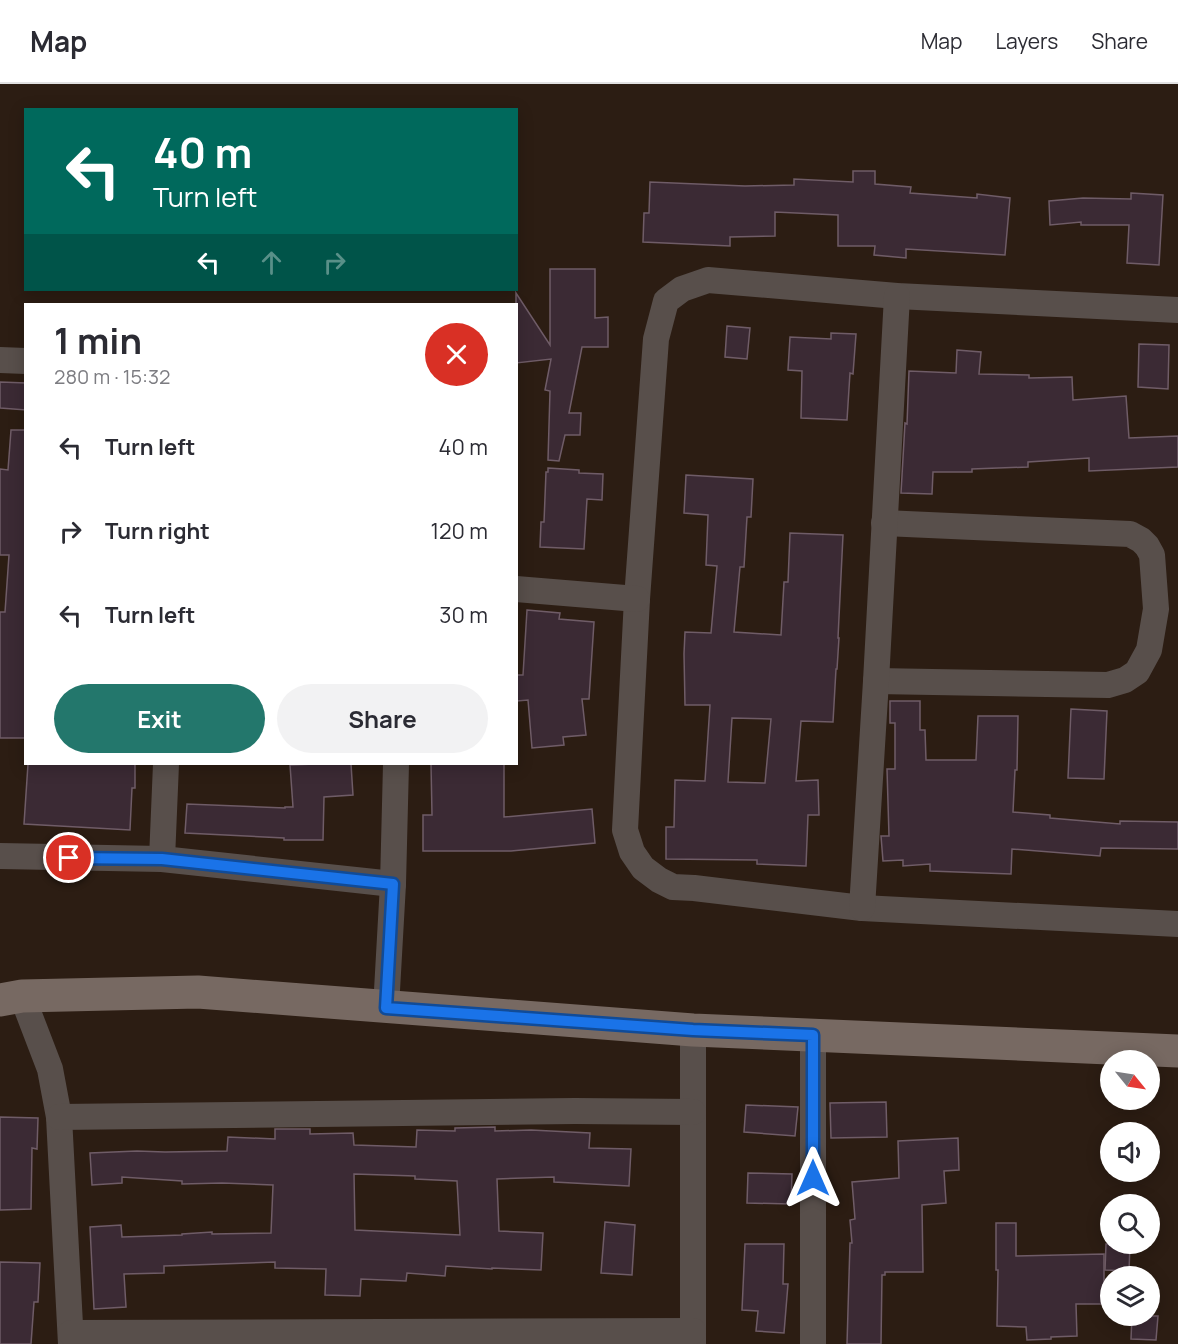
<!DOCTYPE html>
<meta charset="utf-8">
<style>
:root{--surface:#fff;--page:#f2f2f3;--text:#2b2b33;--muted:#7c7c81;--line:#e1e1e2;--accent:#23776c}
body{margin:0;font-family:Manrope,sans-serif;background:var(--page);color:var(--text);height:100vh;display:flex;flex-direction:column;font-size:22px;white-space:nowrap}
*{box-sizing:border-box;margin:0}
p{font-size:20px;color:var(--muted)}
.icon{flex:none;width:33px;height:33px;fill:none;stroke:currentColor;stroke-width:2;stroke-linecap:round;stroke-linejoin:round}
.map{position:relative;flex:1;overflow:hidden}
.side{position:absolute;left:24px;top:219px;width:494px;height:462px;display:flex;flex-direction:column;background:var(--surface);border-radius:0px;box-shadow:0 3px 15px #0003}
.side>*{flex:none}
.hud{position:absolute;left:24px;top:24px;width:494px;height:183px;border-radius:0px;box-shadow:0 3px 15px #0003;background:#00695c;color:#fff;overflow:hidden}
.needle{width:39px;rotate:120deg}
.fabs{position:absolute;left:1100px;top:966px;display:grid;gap:12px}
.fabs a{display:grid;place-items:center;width:60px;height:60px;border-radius:50%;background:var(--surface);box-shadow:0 3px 15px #0003;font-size:30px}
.pin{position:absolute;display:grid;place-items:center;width:51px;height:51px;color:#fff;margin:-26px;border:3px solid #fff;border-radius:50%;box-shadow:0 2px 6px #0007}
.me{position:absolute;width:66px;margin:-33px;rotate:0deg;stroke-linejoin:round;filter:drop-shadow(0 0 4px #0008)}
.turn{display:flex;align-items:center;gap:21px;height:126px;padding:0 30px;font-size:27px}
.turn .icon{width:78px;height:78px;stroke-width:2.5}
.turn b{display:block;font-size:42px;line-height:51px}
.lanes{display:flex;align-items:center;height:57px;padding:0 30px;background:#0003;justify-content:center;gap:30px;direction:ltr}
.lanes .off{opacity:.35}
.round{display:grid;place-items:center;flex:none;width:63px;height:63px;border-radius:32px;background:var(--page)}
.headline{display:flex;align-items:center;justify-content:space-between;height:102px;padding:0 30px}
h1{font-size:36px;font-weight:700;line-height:45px}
.action{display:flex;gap:12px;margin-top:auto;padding:12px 30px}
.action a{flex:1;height:69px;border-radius:36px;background:var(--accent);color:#fff;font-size:24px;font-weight:700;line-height:69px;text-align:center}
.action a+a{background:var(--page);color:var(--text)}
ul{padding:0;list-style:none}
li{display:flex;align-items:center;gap:18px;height:84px;padding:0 30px}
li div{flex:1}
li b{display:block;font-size:22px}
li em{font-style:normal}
header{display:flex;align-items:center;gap:36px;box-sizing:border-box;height:84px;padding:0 30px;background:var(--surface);border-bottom:2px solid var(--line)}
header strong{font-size:28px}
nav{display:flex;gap:33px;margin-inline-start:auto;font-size:21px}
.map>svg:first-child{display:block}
</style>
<header>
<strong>Map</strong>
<nav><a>Map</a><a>Layers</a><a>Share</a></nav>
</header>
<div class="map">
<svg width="1178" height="1260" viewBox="0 0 1178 1260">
<rect width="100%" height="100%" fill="#2c1d13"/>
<g fill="#3b2a34" stroke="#6f5c67" stroke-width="1.5" fill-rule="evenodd">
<path d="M 853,87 L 875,87 L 875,100 L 911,103 L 910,109 L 977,114 L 977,110 L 1010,114 L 1005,171 L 906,165 L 906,174 L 874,171 L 875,162 L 838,162 L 838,131 L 775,128 L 775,152 L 730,153 L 730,162 L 643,158 L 644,129 L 649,129 L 650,98 L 745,102 L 794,101 L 794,95 L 853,98 Z"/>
<path d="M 1131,109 L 1163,111 L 1159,181 L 1127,179 L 1129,141 L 1081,141 L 1081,138 L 1050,141 L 1049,117 L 1083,114 L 1131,115 Z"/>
<path d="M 550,185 L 595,185 L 595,234 L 608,233 L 608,263 L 582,263 L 569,329 L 581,329 L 580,351 L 565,351 L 559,377 L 548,376 L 550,307 L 545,306 L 551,275 L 516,279 L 516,209 L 550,261 Z"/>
<path d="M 727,242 L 750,244 L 747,275 L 725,273 Z"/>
<path d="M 831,249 L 856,250 L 853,290 L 850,289 L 847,336 L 801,334 L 802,287 L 788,286 L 790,253 L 831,255 Z"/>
<path d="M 1139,260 L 1169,261 L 1168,305 L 1138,303 Z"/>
<path d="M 957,266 L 981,268 L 979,290 L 1029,291 L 1029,294 L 1072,293 L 1073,316 L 1126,312 L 1129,354 L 1178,352 L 1178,383 L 1089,387 L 1089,374 L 1028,378 L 1028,383 L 972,385 L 972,388 L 933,388 L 932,410 L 901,409 L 905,339 L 907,340 L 909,287 L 956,289 Z"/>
<path d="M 0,298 L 26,299 L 26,326 L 0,324 Z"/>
<path d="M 11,346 L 26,346 L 26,654 L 0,654 L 0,528 L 5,528 L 9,471 L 0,471 L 0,385 L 8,386 Z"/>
<path d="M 548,384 L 579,386 L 579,389 L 603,390 L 602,416 L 587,415 L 584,465 L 540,463 L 541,438 L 544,438 L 546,388 L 548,388 Z"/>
<path d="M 686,391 L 753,395 L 751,433 L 747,433 L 744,483 L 740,483 L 734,548 L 781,551 L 784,498 L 788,498 L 790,449 L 843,451 L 838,554 L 839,554 L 837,585 L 836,585 L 833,638 L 801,637 L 796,697 L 818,696 L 819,731 L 808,731 L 806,782 L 757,780 L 757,776 L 666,775 L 666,743 L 674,743 L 675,696 L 705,697 L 710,621 L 685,621 L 684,570 L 685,548 L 711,549 L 717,482 L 706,481 L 708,431 L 684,429 ZM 732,634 L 771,635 L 765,699 L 728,698 Z"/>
<path d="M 527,526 L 560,529 L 559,535 L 594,538 L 589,615 L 582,615 L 586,651 L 563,653 L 564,661 L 532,664 L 528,616 L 517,617 L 516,591 L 523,591 Z"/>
<path d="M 890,617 L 920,617 L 920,646 L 925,646 L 926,676 L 976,676 L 978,632 L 1018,632 L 1017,686 L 1015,686 L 1013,728 L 1050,731 L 1050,734 L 1120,740 L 1120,737 L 1178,738 L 1178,765 L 1101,764 L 1100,772 L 1012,765 L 1011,790 L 930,787 L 930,780 L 903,782 L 903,776 L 883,777 L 881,752 L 889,752 L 887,685 L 895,685 L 895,639 L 890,639 Z"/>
<path d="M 1071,625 L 1107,627 L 1104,695 L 1068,694 Z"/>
<path d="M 28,680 L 135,680 L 135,704 L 132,704 L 130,746 L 24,740 Z"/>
<path d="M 315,680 L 351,680 L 353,711 L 324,713 L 323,756 L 284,756 L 284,754 L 185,749 L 187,720 L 285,724 L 285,723 L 293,723 L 290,681 Z"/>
<path d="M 431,680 L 504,680 L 504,733 L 592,725 L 595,759 L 511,767 L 423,767 L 423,731 L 432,731 Z"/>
<path d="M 886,1018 L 887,1053 L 831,1054 L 830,1019 Z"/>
<path d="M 746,1021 L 798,1023 L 795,1052 L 744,1048 Z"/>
<path d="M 0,1033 L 38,1034 L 37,1065 L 32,1064 L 31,1125 L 0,1126 Z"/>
<path d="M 495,1043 L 495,1047 L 531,1046 L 590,1049 L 589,1064 L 631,1065 L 629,1102 L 554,1098 L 554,1093 L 497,1095 L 499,1147 L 543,1149 L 541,1186 L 492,1184 L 492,1185 L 446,1182 L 445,1192 L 407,1189 L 406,1197 L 361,1195 L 360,1212 L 325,1211 L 326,1185 L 275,1184 L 275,1178 L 164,1182 L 164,1189 L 124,1190 L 126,1223 L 94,1225 L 90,1143 L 121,1141 L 122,1153 L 182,1151 L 182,1150 L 212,1148 L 212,1150 L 271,1149 L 273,1101 L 222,1099 L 182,1100 L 182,1097 L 122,1093 L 122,1099 L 92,1101 L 90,1069 L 137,1067 L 165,1068 L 227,1067 L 228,1053 L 275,1055 L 275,1045 L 310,1045 L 310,1050 L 353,1049 L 354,1061 L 416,1063 L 417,1046 L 455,1047 L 455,1044 ZM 354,1090 L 415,1092 L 415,1095 L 457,1097 L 460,1151 L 355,1146 Z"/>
<path d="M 958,1054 L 959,1086 L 944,1087 L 946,1119 L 922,1121 L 923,1188 L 885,1188 L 885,1191 L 882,1191 L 881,1260 L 847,1260 L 850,1159 L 852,1159 L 850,1136 L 855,1135 L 852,1098 L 899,1094 L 898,1057 Z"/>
<path d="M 748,1089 L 792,1090 L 791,1120 L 747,1119 Z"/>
<path d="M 605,1138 L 635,1141 L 632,1191 L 601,1189 Z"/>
<path d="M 996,1139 L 1016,1139 L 1016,1172 L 1104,1170 L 1104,1220 L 1076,1220 L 1077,1252 L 1051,1253 L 1051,1255 L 1027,1256 L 1026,1243 L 997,1242 L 998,1186 L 996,1186 Z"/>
<path d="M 745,1160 L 784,1160 L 783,1200 L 788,1200 L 784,1249 L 756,1247 L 758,1227 L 742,1226 Z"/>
<path d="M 1106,1160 L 1130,1160 L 1129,1187 L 1105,1186 Z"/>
<path d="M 0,1178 L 40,1179 L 38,1218 L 34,1218 L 31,1260 L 0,1260 Z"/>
<path d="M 1132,1232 L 1158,1232 L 1156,1256 L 1131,1255 Z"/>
</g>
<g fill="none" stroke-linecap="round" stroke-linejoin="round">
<g stroke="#584f4b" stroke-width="26">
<path d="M 1178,226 L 897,212 L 708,196 L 682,205 L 666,217 L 656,255 L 637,515 L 625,746 L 632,768 L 643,784 L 659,796 L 673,803 L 694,804 L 862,824 L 1178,840"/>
<path d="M 0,276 L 26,277"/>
<path d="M 516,505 L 637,515"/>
<path d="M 876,597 L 1108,601 L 1125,596 L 1137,588 L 1149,566 L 1156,525 L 1152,471 L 1147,462 L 1141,456 L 1130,450 L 884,439"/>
<path d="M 0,772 L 162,775 L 393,800"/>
<path d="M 162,775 L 166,680"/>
<path d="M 862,824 L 876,597 L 897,212"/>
<path d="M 22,912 L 50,985 L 59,1033 L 71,1260"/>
<path d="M 386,924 L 393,800 L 396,680"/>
<path d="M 693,946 L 693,1260"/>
<path d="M 813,951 L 813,1260"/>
<path d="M 59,1033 L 575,1027 L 693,1028"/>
<path d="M 71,1249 L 693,1247"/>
</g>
<path stroke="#776962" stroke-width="33" d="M 0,916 L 22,912 L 198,908 L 693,946 L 1178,967"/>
</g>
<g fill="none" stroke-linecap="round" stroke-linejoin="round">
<g stroke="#114b97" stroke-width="15">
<path id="route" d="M 69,774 L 162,775 L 393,800 L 386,924 L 693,946 L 813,951 L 813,1094"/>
</g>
<use href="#route" stroke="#1a73e8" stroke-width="10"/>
</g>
</svg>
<div class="fabs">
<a><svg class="needle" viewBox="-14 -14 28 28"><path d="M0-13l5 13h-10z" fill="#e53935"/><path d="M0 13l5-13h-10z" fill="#7c7c81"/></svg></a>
<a><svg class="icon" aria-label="sound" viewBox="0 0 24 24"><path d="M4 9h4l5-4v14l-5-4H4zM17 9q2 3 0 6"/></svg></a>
<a><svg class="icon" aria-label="search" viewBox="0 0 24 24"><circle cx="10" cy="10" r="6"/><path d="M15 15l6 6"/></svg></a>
<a><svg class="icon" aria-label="layers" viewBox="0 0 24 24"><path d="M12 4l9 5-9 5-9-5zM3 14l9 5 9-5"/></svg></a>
</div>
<div class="pin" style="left:69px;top:774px;background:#d93025"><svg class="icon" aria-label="arrive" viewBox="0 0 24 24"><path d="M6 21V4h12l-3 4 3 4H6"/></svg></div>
<svg class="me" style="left:813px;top:1094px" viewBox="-20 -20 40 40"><path d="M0-17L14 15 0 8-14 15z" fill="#1a73e8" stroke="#fff" stroke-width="4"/></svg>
<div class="hud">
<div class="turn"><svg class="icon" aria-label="left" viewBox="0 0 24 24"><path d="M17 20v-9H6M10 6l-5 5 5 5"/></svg><div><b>40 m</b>Turn left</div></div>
<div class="lanes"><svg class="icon" aria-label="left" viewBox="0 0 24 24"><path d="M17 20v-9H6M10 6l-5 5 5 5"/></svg><svg class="icon off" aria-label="ahead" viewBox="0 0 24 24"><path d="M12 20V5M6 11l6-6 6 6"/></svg><svg class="icon off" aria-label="right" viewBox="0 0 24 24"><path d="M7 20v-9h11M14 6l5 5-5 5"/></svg></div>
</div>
<section class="side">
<div class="headline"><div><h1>1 min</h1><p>280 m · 15:32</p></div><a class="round" style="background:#d93025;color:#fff"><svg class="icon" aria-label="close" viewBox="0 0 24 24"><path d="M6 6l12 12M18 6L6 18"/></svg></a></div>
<ul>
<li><svg class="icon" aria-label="left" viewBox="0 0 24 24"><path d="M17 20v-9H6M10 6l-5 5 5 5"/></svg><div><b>Turn left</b></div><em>40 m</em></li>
<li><svg class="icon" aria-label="right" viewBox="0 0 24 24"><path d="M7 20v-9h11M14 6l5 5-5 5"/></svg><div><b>Turn right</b></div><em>120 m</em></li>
<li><svg class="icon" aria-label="left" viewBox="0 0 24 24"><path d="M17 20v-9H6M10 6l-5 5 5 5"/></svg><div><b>Turn left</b></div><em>30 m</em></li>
</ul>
<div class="action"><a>Exit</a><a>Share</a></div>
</section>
</div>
